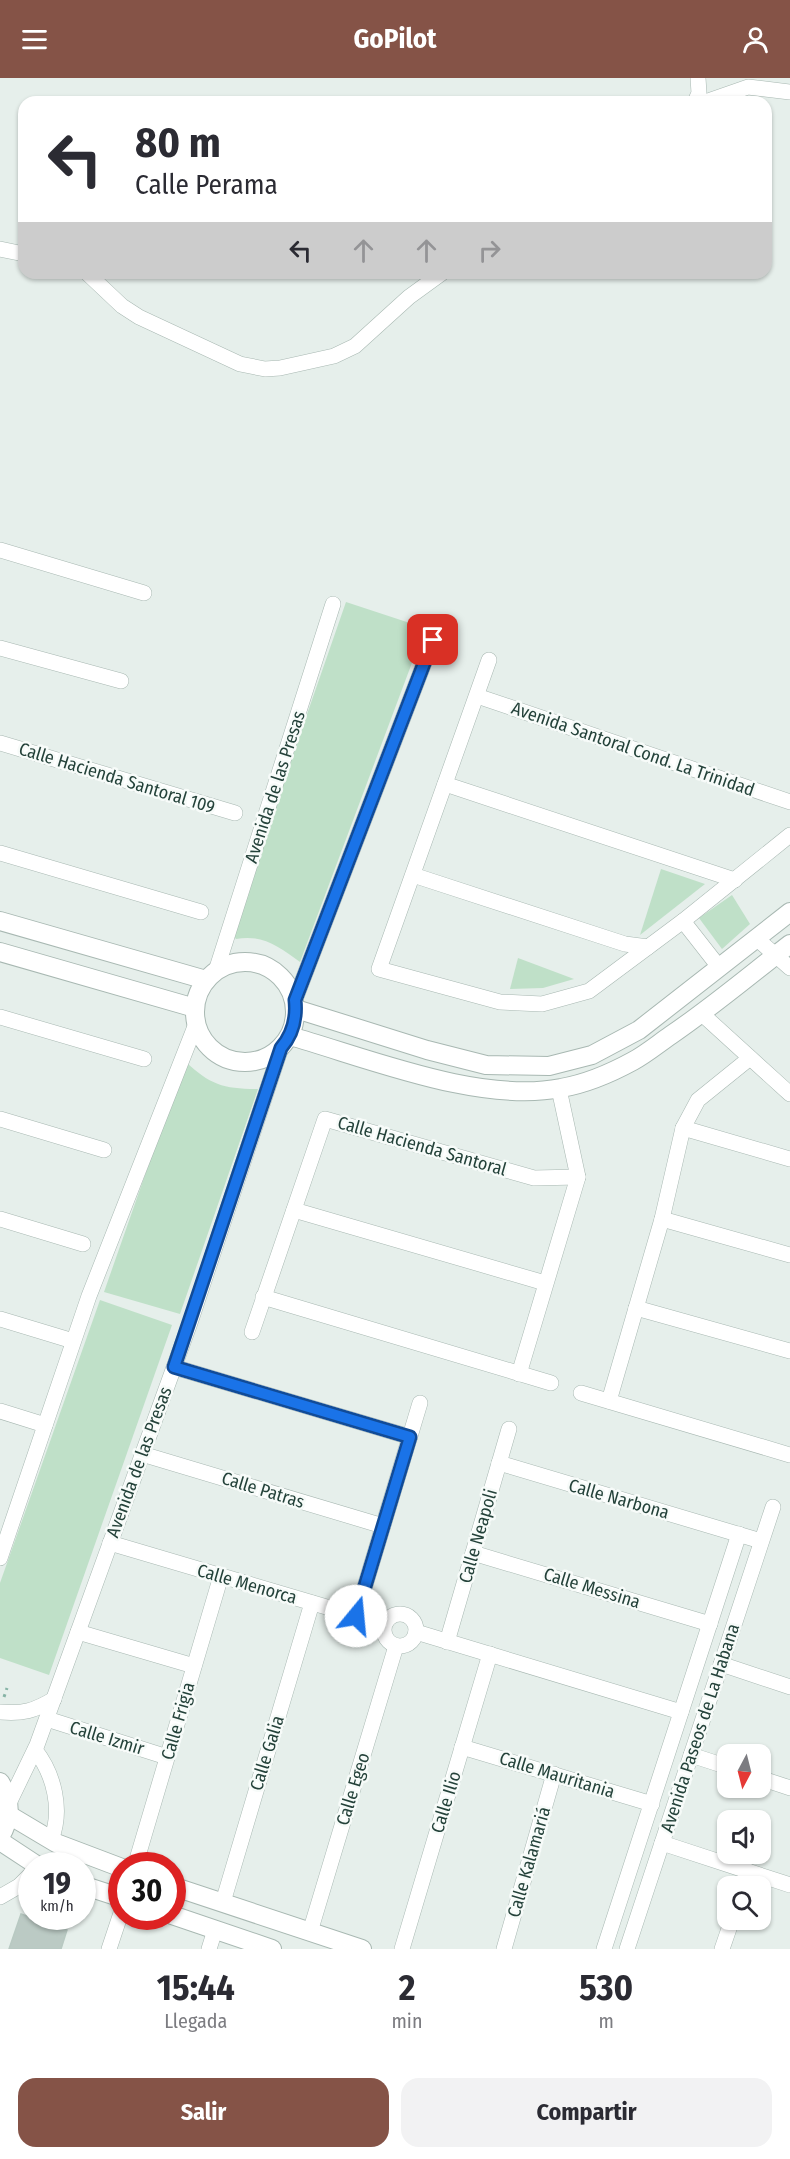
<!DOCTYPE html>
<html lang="es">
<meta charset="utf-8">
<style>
:root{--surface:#fff;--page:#f2f2f3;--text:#2b2b33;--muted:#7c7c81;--accent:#855347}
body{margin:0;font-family:"Fira Sans Condensed",sans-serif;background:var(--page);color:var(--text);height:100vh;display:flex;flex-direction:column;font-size:22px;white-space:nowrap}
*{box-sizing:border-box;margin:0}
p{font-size:20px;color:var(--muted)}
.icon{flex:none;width:33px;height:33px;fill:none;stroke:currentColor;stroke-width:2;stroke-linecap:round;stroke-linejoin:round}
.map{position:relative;height:1871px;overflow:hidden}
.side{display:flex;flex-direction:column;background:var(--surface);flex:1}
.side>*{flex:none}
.top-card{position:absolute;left:18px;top:18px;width:754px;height:183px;border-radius:18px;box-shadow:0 2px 4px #0004;background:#fff;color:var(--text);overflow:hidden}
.needle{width:39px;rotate:187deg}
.tools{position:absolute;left:717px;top:1666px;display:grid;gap:12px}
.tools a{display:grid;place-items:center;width:54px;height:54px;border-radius:12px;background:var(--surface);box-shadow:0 2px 4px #0004;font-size:30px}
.speed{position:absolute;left:18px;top:1774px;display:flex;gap:12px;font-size:30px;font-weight:700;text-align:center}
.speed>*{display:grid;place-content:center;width:78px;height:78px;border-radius:50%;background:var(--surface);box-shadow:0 2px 4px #0004;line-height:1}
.speed small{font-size:15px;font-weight:400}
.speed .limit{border:9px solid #d22;background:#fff;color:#111}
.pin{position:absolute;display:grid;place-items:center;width:51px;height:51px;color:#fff;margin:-26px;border-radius:12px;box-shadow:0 3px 9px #0006}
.me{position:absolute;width:66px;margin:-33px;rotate:17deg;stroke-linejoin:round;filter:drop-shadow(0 0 4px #0008)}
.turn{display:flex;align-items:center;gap:21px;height:126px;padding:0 18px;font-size:27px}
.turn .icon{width:78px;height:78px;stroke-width:2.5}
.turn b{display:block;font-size:42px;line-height:51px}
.lanes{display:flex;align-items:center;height:57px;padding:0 18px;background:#0003;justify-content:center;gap:30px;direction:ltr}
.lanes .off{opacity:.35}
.eta{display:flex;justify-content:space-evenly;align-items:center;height:102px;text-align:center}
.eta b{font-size:36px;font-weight:700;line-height:42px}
.cta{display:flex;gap:12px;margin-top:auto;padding:12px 18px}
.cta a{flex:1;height:69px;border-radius:18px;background:var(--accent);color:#fff;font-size:24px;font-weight:700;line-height:69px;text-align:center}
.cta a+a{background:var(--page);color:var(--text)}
header{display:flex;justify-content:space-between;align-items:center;height:78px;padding:0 18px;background:var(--accent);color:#fff;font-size:27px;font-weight:700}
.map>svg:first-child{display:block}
</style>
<header><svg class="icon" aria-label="menu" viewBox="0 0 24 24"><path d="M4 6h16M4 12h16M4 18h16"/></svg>GoPilot<svg class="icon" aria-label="person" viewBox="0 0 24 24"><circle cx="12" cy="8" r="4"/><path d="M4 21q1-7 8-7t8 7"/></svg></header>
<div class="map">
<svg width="790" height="1871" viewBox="0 0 790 1871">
<rect width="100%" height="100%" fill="#e6efeb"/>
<g fill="#bfe0c8">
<path d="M 346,524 L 425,550 L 300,884 C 279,869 263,856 236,861 L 231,855 Z"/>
<path d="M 661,791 L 705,806 L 640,857 Z"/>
<path d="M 732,817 L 750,846 L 722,871 L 699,840 Z"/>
<path d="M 518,880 L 574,901 L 543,910 L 510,911 Z"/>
<path d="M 185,983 C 210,1007 224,1011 258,1011 L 180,1236 L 104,1214 Z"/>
<path d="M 100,1222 L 172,1247 L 49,1597 L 0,1580 L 0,1505 Z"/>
</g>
<path fill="#bbcac4" stroke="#b8c9c2" stroke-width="1.5" d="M 21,1836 L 67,1852 L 61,1871 L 9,1871 Z"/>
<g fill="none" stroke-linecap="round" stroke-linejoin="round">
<g stroke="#a8b8b2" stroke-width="16">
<g id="minor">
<path d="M 695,24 L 699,15 L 698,0"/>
<path d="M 705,24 L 748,9 L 790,14"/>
<path d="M 0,171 L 24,176"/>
<path d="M 87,195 L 122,228 L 139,239 L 240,286 L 265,291 L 280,290 L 334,278 L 355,268 L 409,219 L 442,195"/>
<path d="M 0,472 L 144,515"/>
<path d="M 0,570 L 121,603"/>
<path d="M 489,582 L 379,891 L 500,924 L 542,926 L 589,913 L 683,843 L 790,757"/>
<path d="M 477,618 L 790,724"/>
<path d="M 0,665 L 235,735"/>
<path d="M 445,706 L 735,802"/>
<path d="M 0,775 L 201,834"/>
<path d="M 413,797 L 625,866 L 648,869"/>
<path d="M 683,843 L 719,889"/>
<path d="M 756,860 L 790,890"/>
<path d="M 216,893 L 333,526"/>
<path d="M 295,922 L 433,562"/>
<path d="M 702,936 L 790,1016"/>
<path d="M 0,939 L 144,981"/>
<path d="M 0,1041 L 104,1072"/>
<path d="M 683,1050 L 790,1081"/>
<path d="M 294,1132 L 545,1205"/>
<path d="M 0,1141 L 83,1166"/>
<path d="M 662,1141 L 790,1177"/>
<path d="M 263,1219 L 551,1305"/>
<path d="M 636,1230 L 790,1273"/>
<path d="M 0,1241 L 73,1263"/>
<path d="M 252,1254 L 325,1041 L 534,1100 L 578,1099"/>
<path d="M 174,1289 L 410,1359"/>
<path d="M 519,1296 L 578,1099 L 559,1011"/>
<path d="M 581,1315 L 790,1377"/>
<path d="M 609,1323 L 662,1141 L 683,1050 L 698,1022 L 750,980"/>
<path d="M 0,1333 L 45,1347"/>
<path d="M 142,1376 L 383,1448"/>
<path d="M 499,1385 L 761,1463"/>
<path d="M 110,1465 L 384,1546"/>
<path d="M 473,1475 L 710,1546"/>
<path d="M 0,1480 L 89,1218 L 196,946"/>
<circle cx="400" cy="1552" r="16"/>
<path d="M 356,1538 L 420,1325"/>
<path d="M 78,1554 L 194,1588"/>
<path d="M 416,1554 L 681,1634"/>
<path d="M 447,1564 L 509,1351"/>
<path d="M 721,1586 L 790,1609"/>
<path d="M 0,1634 C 23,1636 34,1633 54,1621"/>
<path d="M 47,1641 L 167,1679"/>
<path d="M 462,1669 L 652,1726"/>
<path d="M 35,1672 C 54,1696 63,1732 51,1762"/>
<path d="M 691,1677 L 728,1689"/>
<path d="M 760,1700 L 790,1710"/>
<path d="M 9,1725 L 37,1667 L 190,1245 L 281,970"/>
<path d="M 662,1765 L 790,1807"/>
<path d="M 135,1788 L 221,1498"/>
<path d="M 742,1809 L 748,1793"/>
<path d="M 0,1819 L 19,1808 L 32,1795"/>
<path d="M 223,1824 L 312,1525"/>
<path d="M 310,1854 L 396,1568"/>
<path d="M 109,1871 L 122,1832"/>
<path d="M 209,1871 L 215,1852"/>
<path d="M 402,1871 L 490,1576"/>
<path d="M 504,1871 L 554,1696"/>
<path d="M 604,1871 L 739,1456"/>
<path d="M 627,1871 L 773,1429"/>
<path d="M 722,1871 L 732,1842"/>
</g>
</g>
<g stroke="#a8b8b2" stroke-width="20">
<g id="tertiary">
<path d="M 0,843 L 206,902"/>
<path d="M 0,874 L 195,930"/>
<circle cx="245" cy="934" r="50"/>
<path d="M 296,931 L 427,972 L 486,987 L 549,988 L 592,977 L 639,952 L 790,834"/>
<path d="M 290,958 C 368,980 480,1026 561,1010 C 585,1006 611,995 633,983 C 646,976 658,966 671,957 C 712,929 750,897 790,866"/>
<path d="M 0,1704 C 12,1722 11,1741 0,1759"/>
<path d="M 9,1737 L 56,1765 L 122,1790"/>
<path d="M 0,1763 L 38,1788"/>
<path d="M 82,1807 L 122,1820"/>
<path d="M 172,1808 L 362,1871"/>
<path d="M 172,1837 L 272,1871"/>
</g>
</g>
<path stroke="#86b3a5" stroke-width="3" stroke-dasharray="3 4.5" stroke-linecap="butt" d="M 4,1619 L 7,1610"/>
<use href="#minor" stroke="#fff" stroke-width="15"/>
<use href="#tertiary" stroke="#fff" stroke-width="18"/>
</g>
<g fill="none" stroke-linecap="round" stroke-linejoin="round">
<g stroke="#114b97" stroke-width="15">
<path id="route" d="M 356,1538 L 410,1359 L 174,1289 L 281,970 C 293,956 297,941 295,922 L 433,562"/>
</g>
<use href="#route" stroke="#1a73e8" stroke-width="10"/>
</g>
<g text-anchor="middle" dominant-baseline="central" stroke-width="5" stroke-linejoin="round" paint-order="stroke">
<g font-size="18" fill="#24423a" stroke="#f7fbf9">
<text transform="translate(633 671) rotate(19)">Avenida Santoral Cond. La Trinidad</text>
<text transform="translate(117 700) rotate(17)">Calle Hacienda Santoral 109</text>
<text transform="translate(275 709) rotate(-72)">Avenida de las Presas</text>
<text transform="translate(422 1068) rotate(16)">Calle Hacienda Santoral</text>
<text transform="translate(139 1384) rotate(-70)">Avenida de las Presas</text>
<text transform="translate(263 1412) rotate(17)">Calle Patras</text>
<text transform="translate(619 1421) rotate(16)">Calle Narbona</text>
<text transform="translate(478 1458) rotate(-74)">Calle Neapoli</text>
<text transform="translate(247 1506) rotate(16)">Calle Menorca</text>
<text transform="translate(592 1510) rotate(17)">Calle Messina</text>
<text transform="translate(178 1643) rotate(-74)">Calle Frigia</text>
<text transform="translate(700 1650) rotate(-72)">Avenida Paseos de La Habana</text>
<text transform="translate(107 1660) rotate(17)">Calle Izmir</text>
<text transform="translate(267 1675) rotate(-73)">Calle Galia</text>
<text transform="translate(557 1697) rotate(17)">Calle Mauritania</text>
<text transform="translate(353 1711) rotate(-73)">Calle Egeo</text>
<text transform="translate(446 1724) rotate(-73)">Calle Ilio</text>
<text transform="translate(529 1784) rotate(-74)">Calle Kalamariá</text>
</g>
</g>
</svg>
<div class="tools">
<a><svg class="needle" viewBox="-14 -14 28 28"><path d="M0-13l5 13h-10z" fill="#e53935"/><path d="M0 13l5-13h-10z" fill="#7c7c81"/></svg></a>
<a><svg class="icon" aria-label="sound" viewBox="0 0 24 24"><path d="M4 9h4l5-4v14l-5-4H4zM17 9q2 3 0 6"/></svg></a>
<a><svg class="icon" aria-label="search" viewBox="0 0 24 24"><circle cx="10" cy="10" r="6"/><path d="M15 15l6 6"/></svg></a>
</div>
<div class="speed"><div>19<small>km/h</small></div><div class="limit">30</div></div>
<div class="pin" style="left:433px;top:562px;background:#d93025"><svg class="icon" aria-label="arrive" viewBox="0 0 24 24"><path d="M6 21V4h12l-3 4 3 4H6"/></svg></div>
<svg class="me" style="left:356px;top:1538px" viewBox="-20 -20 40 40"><circle r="19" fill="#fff"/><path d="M0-13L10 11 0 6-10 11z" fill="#1a73e8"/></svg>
<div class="top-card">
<div class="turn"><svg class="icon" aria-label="left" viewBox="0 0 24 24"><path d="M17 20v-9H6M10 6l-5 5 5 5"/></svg><div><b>80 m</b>Calle Perama</div></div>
<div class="lanes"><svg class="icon" aria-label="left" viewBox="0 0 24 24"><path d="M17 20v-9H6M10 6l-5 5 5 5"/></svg><svg class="icon off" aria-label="ahead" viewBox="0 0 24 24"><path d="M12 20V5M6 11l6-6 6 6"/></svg><svg class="icon off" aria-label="ahead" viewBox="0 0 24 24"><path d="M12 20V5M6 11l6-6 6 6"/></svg><svg class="icon off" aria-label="right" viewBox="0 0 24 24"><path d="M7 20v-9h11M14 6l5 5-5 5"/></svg></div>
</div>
</div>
<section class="side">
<div class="eta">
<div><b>15:44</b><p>Llegada</p></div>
<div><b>2</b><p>min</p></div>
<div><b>530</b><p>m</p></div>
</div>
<div class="cta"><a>Salir</a><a>Compartir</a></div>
</section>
